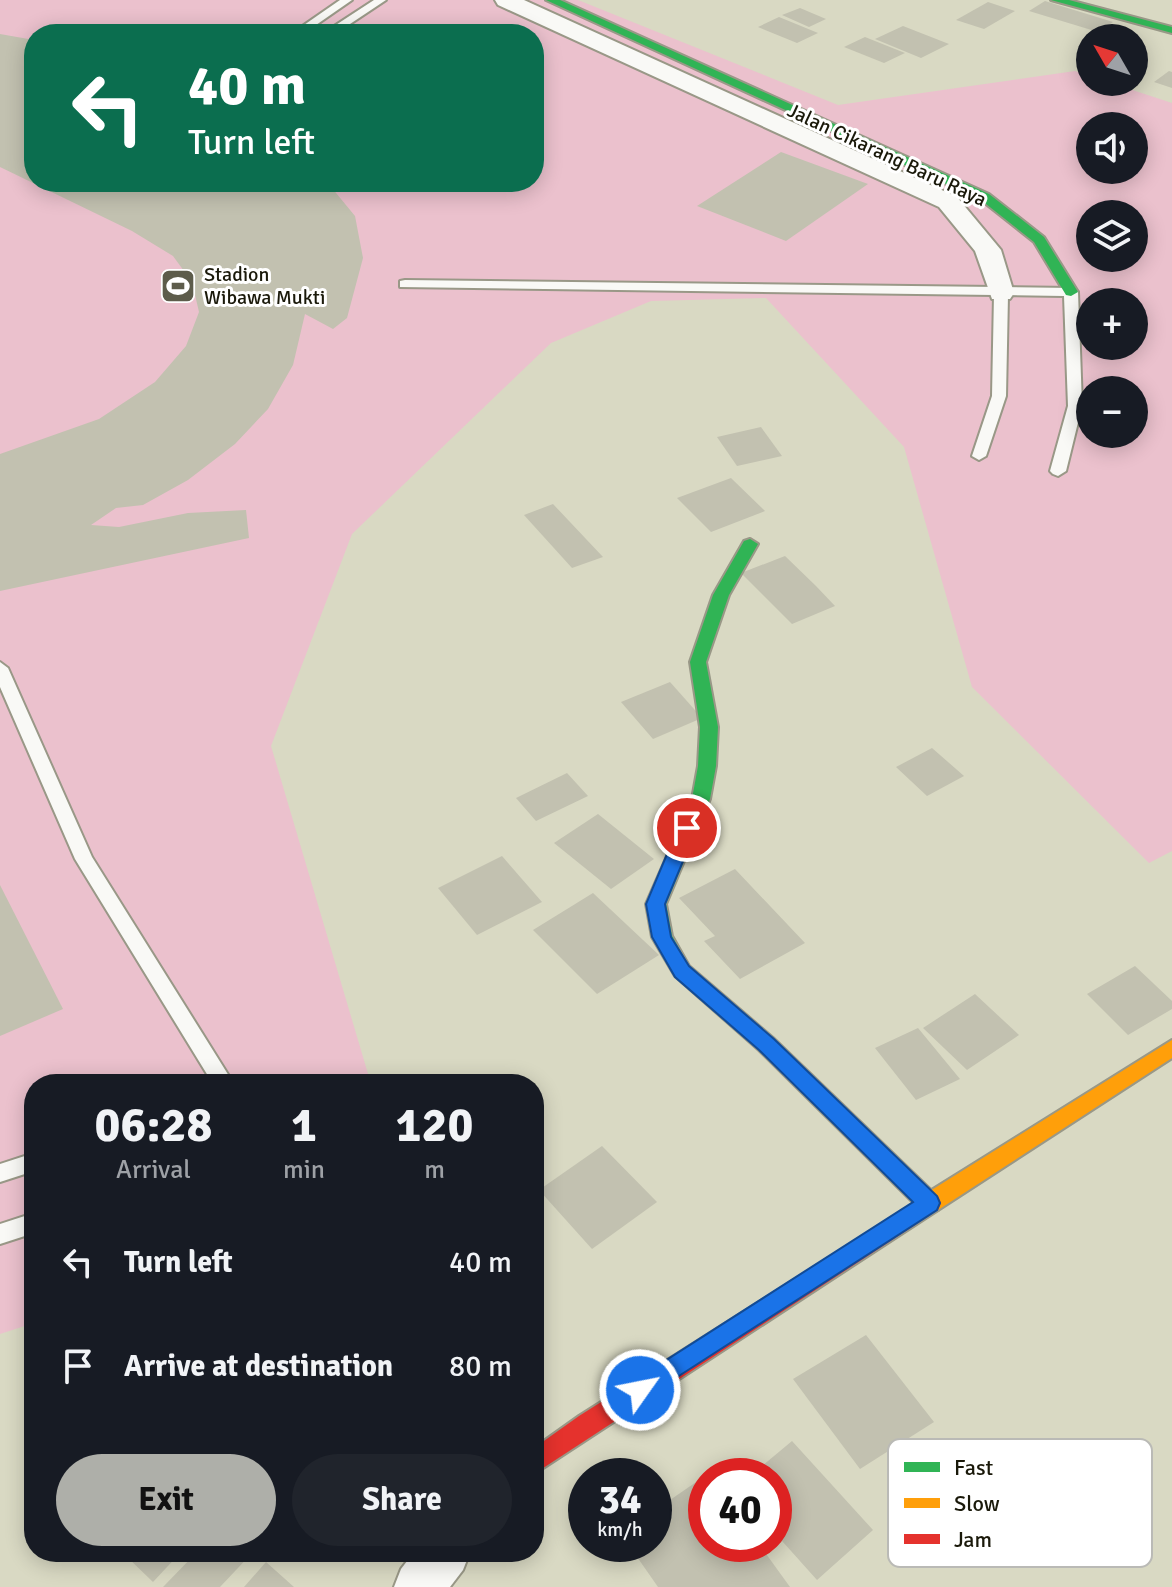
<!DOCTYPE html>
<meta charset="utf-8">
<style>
:root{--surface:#171b24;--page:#20242c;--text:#f1f3f6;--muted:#9ea1a6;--accent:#aeafa9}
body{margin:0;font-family:Signika,sans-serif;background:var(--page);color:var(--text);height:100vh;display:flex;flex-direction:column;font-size:30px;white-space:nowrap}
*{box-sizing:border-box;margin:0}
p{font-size:26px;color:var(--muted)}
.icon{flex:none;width:44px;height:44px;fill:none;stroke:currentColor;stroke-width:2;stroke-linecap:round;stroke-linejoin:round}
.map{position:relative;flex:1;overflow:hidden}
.sheet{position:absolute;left:24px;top:1074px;width:520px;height:488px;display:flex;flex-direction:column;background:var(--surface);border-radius:32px;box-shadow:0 4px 20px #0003}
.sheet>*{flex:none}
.banner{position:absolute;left:24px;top:24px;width:520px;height:168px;border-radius:32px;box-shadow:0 4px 20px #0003;background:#0b6e4f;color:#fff;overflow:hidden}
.needle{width:52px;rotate:309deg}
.controls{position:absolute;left:1076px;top:24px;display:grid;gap:16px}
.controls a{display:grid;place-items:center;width:72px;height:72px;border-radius:50%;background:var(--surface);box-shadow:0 4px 20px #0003;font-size:40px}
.speed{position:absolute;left:568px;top:1458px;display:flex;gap:16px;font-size:40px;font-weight:700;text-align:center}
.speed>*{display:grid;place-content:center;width:104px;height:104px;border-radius:50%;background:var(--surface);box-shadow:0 4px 20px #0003;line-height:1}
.speed small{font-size:20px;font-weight:400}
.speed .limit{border:12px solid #d22;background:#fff;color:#111}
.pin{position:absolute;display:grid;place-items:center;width:68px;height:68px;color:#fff;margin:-34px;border:4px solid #fff;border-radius:50%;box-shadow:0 2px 8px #0007}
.me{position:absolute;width:88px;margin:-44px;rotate:57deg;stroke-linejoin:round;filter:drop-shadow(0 0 6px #0008)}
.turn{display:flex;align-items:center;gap:28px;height:168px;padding:0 32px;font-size:36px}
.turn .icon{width:104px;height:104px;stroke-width:2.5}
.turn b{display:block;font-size:56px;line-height:68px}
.eta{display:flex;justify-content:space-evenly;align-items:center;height:136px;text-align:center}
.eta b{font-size:48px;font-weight:800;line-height:56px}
.primary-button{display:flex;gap:16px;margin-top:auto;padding:16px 32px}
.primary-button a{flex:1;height:92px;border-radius:48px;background:var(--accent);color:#111;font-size:32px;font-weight:800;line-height:92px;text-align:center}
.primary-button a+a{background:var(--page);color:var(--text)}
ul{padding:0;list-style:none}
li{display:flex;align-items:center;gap:24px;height:104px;padding:0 32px}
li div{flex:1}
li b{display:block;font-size:30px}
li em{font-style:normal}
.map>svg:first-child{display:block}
</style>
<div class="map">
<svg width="1172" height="1587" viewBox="0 0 1172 1587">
<rect width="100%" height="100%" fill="#d9d9c3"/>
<path fill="#ebc1cd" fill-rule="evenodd" d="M 0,0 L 578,0 L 838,105 L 1075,71 L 1090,76 L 1090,82 L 1108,82 L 1172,103 L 1172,851 L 1149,863 L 972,687 L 904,447 L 766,298 L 651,301 L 551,343 L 352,534 L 271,746 L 371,1084 L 34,1084 L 34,1323 L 0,1334 ZM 34,34 L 534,34 L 534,182 L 34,182 ZM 1090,126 L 1134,126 L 1134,170 L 1090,170 ZM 1090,214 L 1134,214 L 1134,258 L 1090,258 ZM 1090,302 L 1134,302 L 1134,346 L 1090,346 ZM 1090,390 L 1134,390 L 1134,434 L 1090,434 Z"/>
<g fill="#c2c1b0">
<path d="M 1045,1 L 1113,22 L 1098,32 L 1029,11 Z"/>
<path d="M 988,2 L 1015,11 L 984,29 L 956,20 Z"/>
<path d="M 800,8 L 826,19 L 809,27 L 782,15 Z"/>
<path d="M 779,17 L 818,33 L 797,43 L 758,27 Z"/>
<path d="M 903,26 L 949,44 L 921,58 L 875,39 Z"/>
<path d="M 0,34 L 34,40 L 34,182 L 327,182 L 355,216 L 363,258 L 347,318 L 333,329 L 305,314 L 293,365 L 268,409 L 235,444 L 188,480 L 143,505 L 116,508 L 91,525 L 119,527 L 188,513 L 246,510 L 249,538 L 0,591 L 0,454 L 99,419 L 155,382 L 186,346 L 199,312 L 192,282 L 173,256 L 132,231 L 0,167 Z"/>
<path d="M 865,37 L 905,53 L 884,63 L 844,47 Z"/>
<path d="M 1169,71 L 1172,72 L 1172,88 L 1154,82 Z"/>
<path d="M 781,152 L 868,184 L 786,241 L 697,206 Z"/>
<path d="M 761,427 L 782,456 L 737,466 L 717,437 Z"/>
<path d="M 731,478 L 765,511 L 711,532 L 677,498 Z"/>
<path d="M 553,504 L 603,557 L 572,568 L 524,515 Z"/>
<path d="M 785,556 L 816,586 L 835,606 L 792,624 L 741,573 Z"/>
<path d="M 670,682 L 702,718 L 653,739 L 621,702 Z"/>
<path d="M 932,748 L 964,776 L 927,796 L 896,767 Z"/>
<path d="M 567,773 L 588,796 L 536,821 L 516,798 Z"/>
<path d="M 598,814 L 654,859 L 611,889 L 554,843 Z"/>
<path d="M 502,856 L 542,902 L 477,935 L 438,888 Z"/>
<path d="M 735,869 L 805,943 L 740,979 L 704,941 L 715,936 L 679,898 Z"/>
<path d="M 0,885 L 63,1009 L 0,1036 Z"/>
<path d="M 593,893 L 659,955 L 597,994 L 533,930 Z"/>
<path d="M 1135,966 L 1172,1001 L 1172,1009 L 1128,1035 L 1087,994 Z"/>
<path d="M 975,994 L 1019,1035 L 967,1070 L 923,1028 Z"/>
<path d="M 918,1028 L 960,1079 L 916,1100 L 875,1048 Z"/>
<path d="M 602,1146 L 657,1202 L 592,1249 L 539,1190 Z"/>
<path d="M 866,1335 L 934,1422 L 860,1469 L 793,1379 Z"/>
<path d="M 792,1441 L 873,1530 L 817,1580 L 774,1532 L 774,1476 L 750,1476 Z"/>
<path d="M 702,1478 L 706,1484 L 706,1544 L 759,1544 L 790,1587 L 658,1587 L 628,1544 L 654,1544 L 654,1511 Z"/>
<path d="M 125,1552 L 181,1552 L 153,1582 L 124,1554 Z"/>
<path d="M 197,1552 L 253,1552 L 220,1587 L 163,1587 Z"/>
<path d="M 266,1562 L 294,1587 L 244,1587 Z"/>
</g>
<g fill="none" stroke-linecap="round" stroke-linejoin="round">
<g stroke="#999887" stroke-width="4">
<g id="lane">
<path d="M 340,0 L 352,0 L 303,34 L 291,34 Z"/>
<path d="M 374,0 L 386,0 L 335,34 L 322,34 Z"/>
<path d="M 405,280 L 1071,288 L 1078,292 L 1082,406 L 1066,471 L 1058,476 L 1053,474 L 1050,471 L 1068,406 L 1064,296 L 1008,295 L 1006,396 L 986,456 L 979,460 L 972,456 L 992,396 L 994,295 L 400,287 L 400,281 Z"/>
<path d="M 0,662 L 8,668 L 92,857 L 234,1084 L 213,1084 L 75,859 L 0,687 Z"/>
<path d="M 34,1153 L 34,1171 L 0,1182 L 0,1164 Z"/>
<path d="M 34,1213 L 34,1233 L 0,1244 L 0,1224 Z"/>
</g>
</g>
<g stroke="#999887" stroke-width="4">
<g id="street">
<path d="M 495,0 L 524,0 L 957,197 L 1001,250 L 1014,293 L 1010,299 L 992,299 L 975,251 L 939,207 L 498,5 Z"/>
<path d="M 414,1552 L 470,1552 L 463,1570 L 450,1587 L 394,1587 L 401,1569 Z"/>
</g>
</g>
<g stroke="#999887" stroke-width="4">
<g id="fast">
<path d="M 546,0 L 560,0 L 989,194 L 1044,237 L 1078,292 L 1071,296 L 1066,295 L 1034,242 L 981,200 Z"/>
<path d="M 1051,0 L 1069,0 L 1172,27 L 1172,33 Z"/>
<path d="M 750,539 L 758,544 L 729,595 L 706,662 L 718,727 L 716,766 L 710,799 L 666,904 L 672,936 L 689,966 L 773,1038 L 937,1196 L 940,1203 L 937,1210 L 929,1212 L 921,1210 L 759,1050 L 675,976 L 652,937 L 646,904 L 692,799 L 698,766 L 700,727 L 690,662 L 713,595 L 744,541 Z"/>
</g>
</g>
<g stroke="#999887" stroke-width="4">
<path id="slow" d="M 1172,1040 L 1172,1058 L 938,1210 L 930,1212 L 922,1210 L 919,1203 L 922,1196 Z"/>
</g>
<g stroke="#999887" stroke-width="4">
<path id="jam" d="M 930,1194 L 938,1196 L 941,1203 L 938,1210 L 534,1474 L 534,1448 L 579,1416 Z"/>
</g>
<use href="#lane" fill="#f9f9f6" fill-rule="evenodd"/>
<use href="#street" fill="#f9f9f6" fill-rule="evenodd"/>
<use href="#fast" fill="#30b455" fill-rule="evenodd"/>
<use href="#slow" fill="#ff9f0a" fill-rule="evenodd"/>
<use href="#jam" fill="#e5322d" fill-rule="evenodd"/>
</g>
<path fill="#1a73e8" stroke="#114b97" stroke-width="2" d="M 687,821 L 697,828 L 665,904 L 671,937 L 689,966 L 774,1039 L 937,1196 L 940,1203 L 937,1210 L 640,1401 L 632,1398 L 628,1390 L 632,1382 L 913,1202 L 759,1050 L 675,977 L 652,937 L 646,904 L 678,828 Z"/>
<defs>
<g id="stadium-square" transform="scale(1.8)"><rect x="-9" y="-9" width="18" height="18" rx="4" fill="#5d5c4b" stroke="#fff"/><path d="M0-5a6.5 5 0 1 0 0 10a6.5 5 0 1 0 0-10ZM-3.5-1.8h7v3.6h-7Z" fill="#fff"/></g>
</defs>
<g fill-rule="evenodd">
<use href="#stadium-square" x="178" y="286"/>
</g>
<g text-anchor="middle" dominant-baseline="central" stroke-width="6" stroke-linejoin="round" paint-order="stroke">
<g font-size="20" fill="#1a190a" stroke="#fff">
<text transform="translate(887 155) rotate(25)">Jalan Cikarang Baru Raya</text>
</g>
<g font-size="20" fill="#1a190a" stroke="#fff" text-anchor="start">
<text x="204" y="274">Stadion<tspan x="204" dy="23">Wibawa Mukti</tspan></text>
</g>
</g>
<rect x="888" y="1439" width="264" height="128" rx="12" fill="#fff" stroke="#babab6" stroke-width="2"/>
<rect x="904" y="1462" width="36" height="10" fill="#30b455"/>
<rect x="904" y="1498" width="36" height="10" fill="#ff9f0a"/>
<rect x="904" y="1534" width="36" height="10" fill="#e5322d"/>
<g font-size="22" fill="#1a190a">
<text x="954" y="1475">Fast</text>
<text x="954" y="1511">Slow</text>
<text x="954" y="1547">Jam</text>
</g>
</svg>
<div class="controls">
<a><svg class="needle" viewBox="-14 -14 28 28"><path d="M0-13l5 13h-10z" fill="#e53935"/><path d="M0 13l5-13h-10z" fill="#9ea1a6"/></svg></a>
<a><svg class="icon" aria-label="sound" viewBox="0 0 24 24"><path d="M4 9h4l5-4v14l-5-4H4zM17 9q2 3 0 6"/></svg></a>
<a><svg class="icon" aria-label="layers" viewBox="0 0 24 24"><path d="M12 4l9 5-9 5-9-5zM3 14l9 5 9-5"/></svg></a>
<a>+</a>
<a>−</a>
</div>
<div class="speed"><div>34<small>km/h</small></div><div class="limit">40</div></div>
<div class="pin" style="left:687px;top:828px;background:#d93025"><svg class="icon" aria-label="arrive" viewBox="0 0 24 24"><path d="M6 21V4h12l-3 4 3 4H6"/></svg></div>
<svg class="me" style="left:640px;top:1390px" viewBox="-20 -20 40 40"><circle r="17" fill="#1a73e8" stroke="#fff" stroke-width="3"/><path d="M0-11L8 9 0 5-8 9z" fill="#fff"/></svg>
<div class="banner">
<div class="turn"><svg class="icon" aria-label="left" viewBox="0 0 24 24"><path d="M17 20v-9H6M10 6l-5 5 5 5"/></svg><div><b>40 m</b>Turn left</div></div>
</div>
<section class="sheet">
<div class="eta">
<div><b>06:28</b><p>Arrival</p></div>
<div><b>1</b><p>min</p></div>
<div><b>120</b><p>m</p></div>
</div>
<ul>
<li><svg class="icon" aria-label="left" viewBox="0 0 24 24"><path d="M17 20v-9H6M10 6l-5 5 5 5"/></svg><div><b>Turn left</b></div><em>40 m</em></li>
<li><svg class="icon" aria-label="arrive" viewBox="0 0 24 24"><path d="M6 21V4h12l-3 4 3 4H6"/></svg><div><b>Arrive at destination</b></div><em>80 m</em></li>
</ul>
<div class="primary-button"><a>Exit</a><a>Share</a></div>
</section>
</div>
